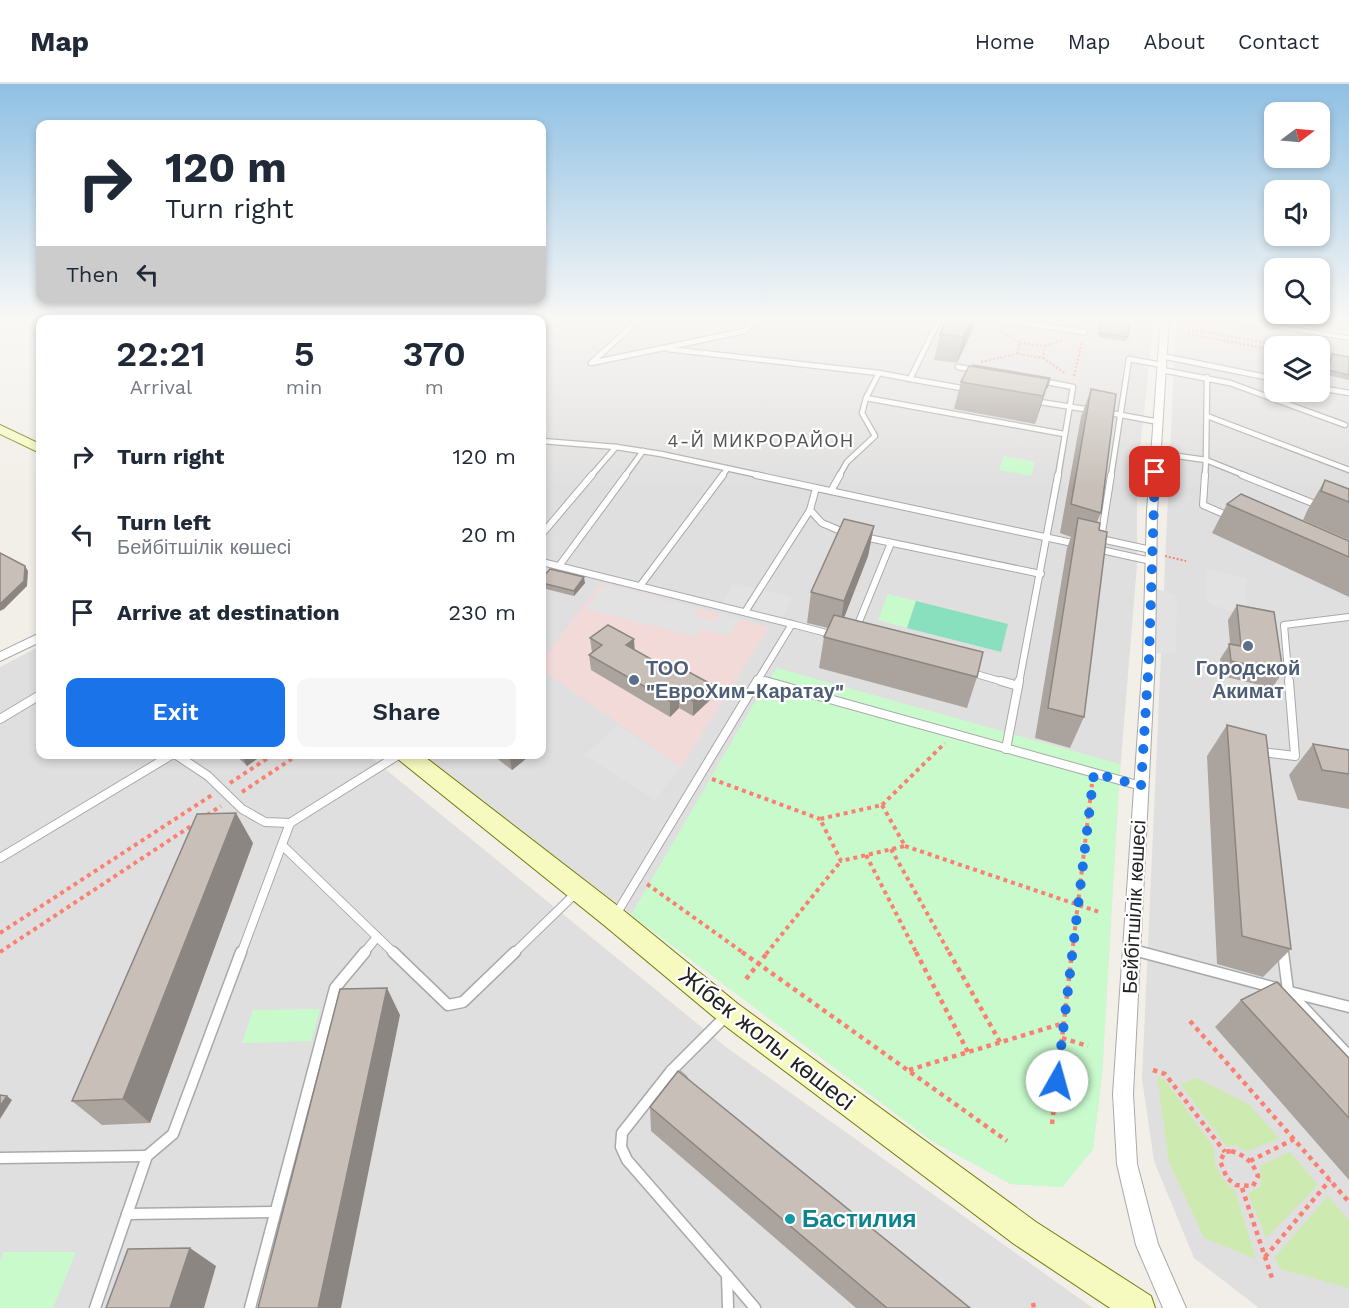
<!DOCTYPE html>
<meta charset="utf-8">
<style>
:root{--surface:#fff;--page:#f6f6f7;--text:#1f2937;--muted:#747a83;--line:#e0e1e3;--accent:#1a73e8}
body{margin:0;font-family:"Work Sans",sans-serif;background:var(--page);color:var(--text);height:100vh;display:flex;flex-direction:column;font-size:22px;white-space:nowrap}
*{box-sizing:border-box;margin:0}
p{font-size:20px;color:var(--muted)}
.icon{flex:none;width:33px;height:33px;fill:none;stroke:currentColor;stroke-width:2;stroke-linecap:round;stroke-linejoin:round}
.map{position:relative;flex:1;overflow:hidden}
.panel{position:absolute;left:36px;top:231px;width:510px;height:444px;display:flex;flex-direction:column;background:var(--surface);border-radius:12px;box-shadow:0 3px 9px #0003}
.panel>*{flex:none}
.banner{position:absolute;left:36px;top:36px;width:510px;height:183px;border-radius:12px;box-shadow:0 3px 9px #0003;background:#fff;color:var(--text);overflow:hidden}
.needle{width:39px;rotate:74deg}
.tools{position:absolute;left:1264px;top:18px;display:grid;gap:12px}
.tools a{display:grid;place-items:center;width:66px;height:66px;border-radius:12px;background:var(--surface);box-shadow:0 3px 9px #0003;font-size:30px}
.pin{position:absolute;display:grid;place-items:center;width:51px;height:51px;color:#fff;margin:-26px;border-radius:12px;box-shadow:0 3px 9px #0006}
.me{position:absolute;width:66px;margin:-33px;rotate:7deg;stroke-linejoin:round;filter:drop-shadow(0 0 4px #0008)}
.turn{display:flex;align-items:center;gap:21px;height:126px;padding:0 30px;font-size:27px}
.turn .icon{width:78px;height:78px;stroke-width:2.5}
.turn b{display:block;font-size:42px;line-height:51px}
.then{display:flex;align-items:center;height:57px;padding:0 30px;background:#0003;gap:12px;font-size:22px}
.eta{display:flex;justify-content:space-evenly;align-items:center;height:102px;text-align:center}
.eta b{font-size:36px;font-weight:600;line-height:42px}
.action{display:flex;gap:12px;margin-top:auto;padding:12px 30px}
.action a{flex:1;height:69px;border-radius:12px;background:var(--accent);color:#fff;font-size:24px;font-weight:600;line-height:69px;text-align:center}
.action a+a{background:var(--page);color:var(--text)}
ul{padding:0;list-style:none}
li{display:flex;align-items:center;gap:18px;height:78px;padding:0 30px}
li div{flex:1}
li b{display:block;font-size:22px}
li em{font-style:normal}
header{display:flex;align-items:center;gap:36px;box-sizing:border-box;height:84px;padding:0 30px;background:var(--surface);border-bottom:2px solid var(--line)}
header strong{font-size:28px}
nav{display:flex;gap:33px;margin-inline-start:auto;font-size:21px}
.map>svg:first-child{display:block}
</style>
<header>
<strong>Map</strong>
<nav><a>Home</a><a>Map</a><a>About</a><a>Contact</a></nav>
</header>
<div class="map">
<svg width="1349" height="1224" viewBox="0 0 1349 1224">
<rect width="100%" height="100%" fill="#f2efe9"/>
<g fill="#e0dfdf" fill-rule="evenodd">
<path d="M 531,234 L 1154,234 L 1137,393 L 1137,481 L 1119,700 L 1102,991 L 1093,1065 L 1062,1103 L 1011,1100 L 932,1057 L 420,671 L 542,670 L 542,236 L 528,235 Z"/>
<path d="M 1176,234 L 1205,234 L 1349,257 L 1349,1224 L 1259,1224 L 1194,1174 L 1154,1077 L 1142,995 ZM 1275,262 L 1320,262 L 1320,308 L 1275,308 Z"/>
<path d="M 1252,234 L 1349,234 L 1349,249 Z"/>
<path d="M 40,562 L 40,670 L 368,671 L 726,963 L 1093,1224 L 0,1224 L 0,583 Z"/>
</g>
<path fill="#f2dad9" d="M 601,499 L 769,543 L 681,683 L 542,586 L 542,576 Z"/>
<g fill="#cdebb0">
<path d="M 1157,992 L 1166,997 L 1214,1064 L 1215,1079 L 1222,1094 L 1235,1107 L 1256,1175 L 1204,1154 L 1169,1078 Z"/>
<path d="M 1197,994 L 1250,1021 L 1279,1055 L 1247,1067 L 1234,1061 L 1227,1063 L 1180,1000 Z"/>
<path d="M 1290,1068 L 1318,1101 L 1266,1154 L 1248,1109 L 1261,1102 L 1260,1082 Z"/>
<path d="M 1328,1112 L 1349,1137 L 1349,1204 L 1280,1185 L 1275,1173 Z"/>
</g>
<g fill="#c8facc">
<path d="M 1004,372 L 1035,378 L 1031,392 L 999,386 Z"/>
<path d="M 888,510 L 916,517 L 907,544 L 878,536 Z"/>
<path d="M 777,584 L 1120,680 L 1102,991 L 1093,1065 L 1062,1103 L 1011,1100 L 932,1057 L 631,831 L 764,602 Z"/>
<path d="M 320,925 L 311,957 L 242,959 L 253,926 Z"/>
<path d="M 4,1168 L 76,1168 L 53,1224 L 0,1224 L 0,1177 Z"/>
</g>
<path fill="#88e0be" d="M 916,517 L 1008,540 L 1001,568 L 907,544 Z"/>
<g fill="#e2e2e2">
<path d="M 1207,485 L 1246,495 L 1246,533 L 1206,518 Z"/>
<path d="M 733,499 L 792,513 L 781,537 L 721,522 Z"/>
<path d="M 606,501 L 698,525 L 695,531 L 715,538 L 721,530 L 739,535 L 730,552 L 701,545 L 697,553 L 586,525 L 601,504 L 604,504 Z"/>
<path d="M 1150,502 L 1177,512 L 1176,568 L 1149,570 Z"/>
<path d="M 618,641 L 681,683 L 655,716 L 584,671 Z"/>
</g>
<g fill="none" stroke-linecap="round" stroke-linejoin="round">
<g stroke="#a9a9a9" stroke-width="7">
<g id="lane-far3">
<path d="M 641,234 L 591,279 L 745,247 L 757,234"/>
<path d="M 940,234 L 910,295 L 967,305"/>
<path d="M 987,234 L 1085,248"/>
<path d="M 668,265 L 879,289"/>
<path d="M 1162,272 L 1275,295"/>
<path d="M 958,283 L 975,286"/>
<path d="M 1162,286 L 1230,299 L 1345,341"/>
<path d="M 910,295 L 879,289 L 866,314 L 1064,350"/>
<path d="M 1042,297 L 1073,303 L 1058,392"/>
<path d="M 1320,304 L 1349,309"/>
<path d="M 1034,317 L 1091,326"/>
<path d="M 1105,328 L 1159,338"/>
<path d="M 1207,332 L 1349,386"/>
<path d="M 542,357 L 616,363 L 661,370 L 763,392"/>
<path d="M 1156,369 L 1206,376 L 1207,293"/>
<path d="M 591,392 L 616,363"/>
<path d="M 625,392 L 643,367"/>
<path d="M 722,392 L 727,385"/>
<path d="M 839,392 L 847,378 L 875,352 L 862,329 L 866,314"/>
<path d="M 1111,392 L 1129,275 L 1162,281"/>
<path d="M 1205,392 L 1206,376 L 1246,392"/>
</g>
</g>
<g stroke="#a9a9a9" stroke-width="8">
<g id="lane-far2">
<path d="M 756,391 L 1077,460"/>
<path d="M 1111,391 L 1101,455 L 1151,466"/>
<path d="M 1205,391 L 1203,421 L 1231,433"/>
<path d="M 1242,391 L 1320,422"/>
<path d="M 816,404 L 810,426 L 822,439 L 848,450"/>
<path d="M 831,407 L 840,391"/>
<path d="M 542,450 L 592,391"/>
<path d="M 864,453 L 1041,490"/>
<path d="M 1097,465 L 1151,477"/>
<path d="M 542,478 L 792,540"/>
<path d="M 559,482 L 626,391"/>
<path d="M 640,502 L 723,391"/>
<path d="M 745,528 L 810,426"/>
<path d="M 856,545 L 891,459"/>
<path d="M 969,588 L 1007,599"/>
<path d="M 757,595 L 770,599"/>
<path d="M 756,599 L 792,540 L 834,551"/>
<path d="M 1019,599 L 1058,391"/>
<path d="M 1289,599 L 1284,541 L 1349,533"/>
</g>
</g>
<g stroke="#a9a9a9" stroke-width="10">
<g id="lane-far1">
<path d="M 765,597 L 1141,702"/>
<path d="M 1001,597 L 1018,602"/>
<path d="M 0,635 L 40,611"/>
<path d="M 1006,665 L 1019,597"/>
<path d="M 1261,668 L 1295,672 L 1289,597"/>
<path d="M 175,670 L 208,692 L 242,725 L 265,738 L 290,739"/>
<path d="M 282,761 L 395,870"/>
<path d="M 0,774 L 173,670"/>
<path d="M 615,832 L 757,597"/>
<path d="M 1283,864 L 1284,870"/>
<path d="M 1133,866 L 1147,870"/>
<path d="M 241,870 L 290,739 L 400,670"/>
<path d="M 363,870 L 377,853"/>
<path d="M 513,870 L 577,808"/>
</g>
</g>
<g stroke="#a9a9a9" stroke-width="13">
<g id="lane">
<path d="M 393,868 L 448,921 L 463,918 L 515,868"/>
<path d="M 1141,868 L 1276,904"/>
<path d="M 1283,868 L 1288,907 L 1349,972"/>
<path d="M 1290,908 L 1349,923"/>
<path d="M 671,987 L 725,933"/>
<path d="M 682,996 L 671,987 L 622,1049 L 621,1063 L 627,1076 L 727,1191 L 728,1224"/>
<path d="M 0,1074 L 147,1072"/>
<path d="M 127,1130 L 275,1128"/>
<path d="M 727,1191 L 755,1224"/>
<path d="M 95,1224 L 147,1072 L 173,1050 L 241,868"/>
<path d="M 250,1224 L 335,904 L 365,868"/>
</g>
</g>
<g stroke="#a9a9a9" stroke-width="2">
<g id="street">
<path d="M 520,234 L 529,234 L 518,236 Z"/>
<path d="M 1161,234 L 1169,234 L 1157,427 L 1155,574 L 1133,1010 L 1137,1080 L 1158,1160 L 1186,1224 L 1163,1224 L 1136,1161 L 1117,1080 L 1113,1010 L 1143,574 L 1147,427 Z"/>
<path d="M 1215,234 L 1233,234 L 1349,252 L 1349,256 Z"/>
<path d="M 40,549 L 40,558 L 0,577 L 0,568 Z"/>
</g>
</g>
<g stroke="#707d05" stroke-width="2">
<g id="secondary">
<path d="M 0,341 L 40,360 L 40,369 L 0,350 Z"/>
<path d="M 396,670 L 421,670 L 623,826 L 738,920 L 1036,1138 L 1151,1212 L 1155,1224 L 1110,1224 L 1014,1160 L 720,938 L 605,842 L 399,676 Z"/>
</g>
</g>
<g stroke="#fa8072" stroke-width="2" stroke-dasharray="2 2" stroke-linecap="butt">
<path d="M 1188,245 L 1284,262"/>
<path d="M 1000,247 L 1020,259"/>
<path d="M 1188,250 L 1275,266"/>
<path d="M 1020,259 L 1045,262 L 1043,274 L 1017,270 Z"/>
<path d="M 1045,262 L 1063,256"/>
<path d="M 1043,274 L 1066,290"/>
<path d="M 981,278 L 1017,270"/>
<path d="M 1074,292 L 1082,258"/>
<path d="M 1165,472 L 1186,477"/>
</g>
<g stroke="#fa8072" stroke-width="4" stroke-dasharray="4 4" stroke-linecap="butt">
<path d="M 712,695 L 820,735"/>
<path d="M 230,699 L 274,670"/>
<path d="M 242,708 L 299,670"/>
<path d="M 882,721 L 905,762 L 841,777 L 820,735 Z"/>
<path d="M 882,721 L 945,659"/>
<path d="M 207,731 L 221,722"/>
<path d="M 905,762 L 1099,828"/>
<path d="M 891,765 L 950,870"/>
<path d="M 866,771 L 917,870"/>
<path d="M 647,800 L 745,870"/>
<path d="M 0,849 L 212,711"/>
<path d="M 0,868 L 194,740"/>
<path d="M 766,870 L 841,777"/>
<path d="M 1072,870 L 1092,700"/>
</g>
<g stroke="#fa8072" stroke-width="4.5" stroke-dasharray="4.5 4.5" stroke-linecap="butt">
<path d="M 742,868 L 1007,1057"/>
<path d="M 916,868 L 968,968"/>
<path d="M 949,868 L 1000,958"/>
<path d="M 746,895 L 768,868"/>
<path d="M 1190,937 L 1349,1118"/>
<path d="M 1062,954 L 1088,962"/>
<path d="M 909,986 L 1064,939"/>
<path d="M 1153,986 L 1165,990 L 1225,1068"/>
<path d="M 1052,1040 L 1072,868"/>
<path d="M 1231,1067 C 1245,1071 1253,1078 1258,1092 L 1253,1102 L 1236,1101 L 1227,1094 L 1220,1077 L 1225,1068 Z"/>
<path d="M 1250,1077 L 1294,1055"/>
<path d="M 1242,1104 L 1273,1197"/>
<path d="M 1265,1173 L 1330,1096"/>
<path d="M 1033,1219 L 1034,1224"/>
</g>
<use href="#lane-far3" stroke="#fff" stroke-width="4.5"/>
<use href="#lane-far2" stroke="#fff" stroke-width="6"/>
<use href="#lane-far1" stroke="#fff" stroke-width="8"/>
<use href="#lane" stroke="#fff" stroke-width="10"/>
<use href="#street" fill="#fff" fill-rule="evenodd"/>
<use href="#secondary" fill="#f7fabf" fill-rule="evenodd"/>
</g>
<g fill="#aba49e">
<path d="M 1101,236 L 1128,253 L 1126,257 L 1098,253 Z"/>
<path d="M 976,238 L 957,279 L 934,276 L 940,250 Z"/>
<path d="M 1332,270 L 1349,273 L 1349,296 L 1327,291 L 1330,275 Z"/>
<path d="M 1050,294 L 1035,340 L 954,325 L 961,298 Z"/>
<path d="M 1091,305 L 1101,429 L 1097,438 L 1084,633 L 1070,664 L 1035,654 L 1067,464 L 1071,453 L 1060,449 L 1081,333 Z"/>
<path d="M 1325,396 L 1349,405 L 1349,456 L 1303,436 L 1308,425 Z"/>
<path d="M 1227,420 L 1349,457 L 1349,513 L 1212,449 Z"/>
<path d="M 874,442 L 868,472 L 844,533 L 977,593 L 967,624 L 819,584 L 824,553 L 828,544 L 807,539 L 811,508 Z"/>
<path d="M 542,494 L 585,499 L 574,512 L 542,504 Z"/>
<path d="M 1237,521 L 1283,588 L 1272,604 L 1222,592 L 1220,575 L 1230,560 L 1228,536 Z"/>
<path d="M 590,554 L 679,591 L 711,600 L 710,616 L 693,632 L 679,624 L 670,633 L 591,586 L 589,571 L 592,569 Z"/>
<path d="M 1227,641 L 1291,865 L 1263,893 L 1217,880 L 1207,672 Z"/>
<path d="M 1313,660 L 1349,666 L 1349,725 L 1298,716 L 1289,691 Z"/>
<path d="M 234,670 L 264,670 L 247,682 Z"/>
<path d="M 491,670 L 532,670 L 512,686 Z"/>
<path d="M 253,759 L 150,1039 L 102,1041 L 72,1017 Z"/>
<path d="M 1241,916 L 1349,974 L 1349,1096 L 1215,943 Z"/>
<path d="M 650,1023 L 970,1224 L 856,1224 L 651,1047 Z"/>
</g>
<g fill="#8b8681">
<path d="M 973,234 L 977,234 L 976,238 L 957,279 L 963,253 Z"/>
<path d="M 1049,295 L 1041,322 L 1035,340 L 1043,312 Z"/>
<path d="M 874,442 L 868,472 L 839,547 L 844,517 Z"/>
<path d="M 25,482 L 28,487 L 27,502 L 4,525 L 0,527 L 0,520 Z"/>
<path d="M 584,493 L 585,499 L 574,512 L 574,507 Z"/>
<path d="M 634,555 L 635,571 L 626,561 Z"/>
<path d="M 711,600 L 710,616 L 693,632 L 693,617 Z"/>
<path d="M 679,609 L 679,624 L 670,633 L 670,617 Z"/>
<path d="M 543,638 L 546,659 L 542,663 L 542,639 Z"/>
<path d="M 241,670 L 264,670 L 247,682 Z"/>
<path d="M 509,670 L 532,670 L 512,686 Z"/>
<path d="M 236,729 L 253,759 L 150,1039 L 123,1015 Z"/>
<path d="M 387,904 L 400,931 L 341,1224 L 318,1224 Z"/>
<path d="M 7,1012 L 12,1016 L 0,1035 L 0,1022 Z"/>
<path d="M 190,1164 L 216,1182 L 204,1224 L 170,1224 Z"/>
</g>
<g fill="#c7bfb8" stroke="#8b8681" stroke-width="1.5">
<path d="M 948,234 L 973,234 L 963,253 L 940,250 Z"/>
<path d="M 1101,236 L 1129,240 L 1128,253 L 1099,249 Z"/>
<path d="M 1332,270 L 1349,273 L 1349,291 L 1329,286 Z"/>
<path d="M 973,281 L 1050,294 L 1047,304 L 1049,295 L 972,282 Z"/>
<path d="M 969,282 L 1049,295 L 1043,312 L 961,298 Z"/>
<path d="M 1091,305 L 1116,310 L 1101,429 L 1071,420 Z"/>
<path d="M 1325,396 L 1349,405 L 1349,418 L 1321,407 Z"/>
<path d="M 1241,410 L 1349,457 L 1349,473 L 1227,420 Z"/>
<path d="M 1078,434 L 1100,439 L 1099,446 L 1107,448 L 1084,633 L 1048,624 Z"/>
<path d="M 844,435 L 874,442 L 844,517 L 811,508 Z"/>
<path d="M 0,469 L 25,482 L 24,497 L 0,520 Z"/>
<path d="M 550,485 L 584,493 L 574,507 L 542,499 L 542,494 Z"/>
<path d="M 1237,521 L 1274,528 L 1283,588 L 1231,577 L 1229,560 L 1241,562 Z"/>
<path d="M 834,531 L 983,568 L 977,593 L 824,553 Z"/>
<path d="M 608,541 L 634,555 L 626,561 L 679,591 L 685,586 L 711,600 L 693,617 L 679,609 L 670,617 L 589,571 L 602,561 L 590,554 Z"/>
<path d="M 1227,641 L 1266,651 L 1291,865 L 1242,852 Z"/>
<path d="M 1313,660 L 1349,666 L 1349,690 L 1322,686 Z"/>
<path d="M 236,729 L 123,1015 L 72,1017 L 197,730 Z"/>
<path d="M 1277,898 L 1349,974 L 1349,1034 L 1241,916 Z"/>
<path d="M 387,904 L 318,1224 L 258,1224 L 340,905 Z"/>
<path d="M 678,987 L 970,1224 L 887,1224 L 650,1023 Z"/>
<path d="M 0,1011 L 7,1012 L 0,1022 Z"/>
<path d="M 190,1164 L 170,1224 L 106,1224 L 128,1165 Z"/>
</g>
<linearGradient id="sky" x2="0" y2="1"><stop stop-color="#8fc0e4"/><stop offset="0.58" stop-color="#f9f8f5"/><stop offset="1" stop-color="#f9f8f5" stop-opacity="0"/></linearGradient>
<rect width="1349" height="405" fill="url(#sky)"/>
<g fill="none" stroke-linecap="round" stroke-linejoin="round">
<path stroke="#1a73e8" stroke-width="10" stroke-dasharray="0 18" d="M 1057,997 L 1094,689 L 1141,702 L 1149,574 L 1155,388"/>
</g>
<g fill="#5c6f8a" stroke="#fff" stroke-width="2">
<circle cx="1248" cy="562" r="6"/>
<circle cx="634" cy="596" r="6"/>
</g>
<circle fill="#0f9aa8" stroke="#fff" stroke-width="2" cx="790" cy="1135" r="6"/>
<g text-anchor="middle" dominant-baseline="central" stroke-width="4.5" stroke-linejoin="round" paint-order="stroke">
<g font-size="18" letter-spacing="1.5" fill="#555" stroke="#fff">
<text x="761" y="356">4-Й МИКРОРАЙОН</text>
</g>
<g font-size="20" font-weight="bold" fill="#4e5e75" stroke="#fff" text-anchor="start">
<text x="646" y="584">ТОО<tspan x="646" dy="23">"ЕвроХим-Каратау"</tspan></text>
<text x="1248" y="584" text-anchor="middle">Городской<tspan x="1248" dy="23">Акимат</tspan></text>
</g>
<g font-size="20" fill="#222" stroke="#fff">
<text transform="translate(1134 823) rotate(-87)">Бейбітшілік көшесі</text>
</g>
<g font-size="24" fill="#222" stroke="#fff">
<text transform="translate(767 955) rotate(38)">Жібек жолы көшесі</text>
</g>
<g font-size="24" font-weight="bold" fill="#0d838f" stroke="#fff" text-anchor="start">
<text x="802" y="1135">Бастилия</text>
</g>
</g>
</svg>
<div class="tools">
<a><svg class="needle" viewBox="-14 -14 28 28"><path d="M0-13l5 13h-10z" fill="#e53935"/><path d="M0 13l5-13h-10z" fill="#747a83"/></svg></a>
<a><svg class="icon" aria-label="sound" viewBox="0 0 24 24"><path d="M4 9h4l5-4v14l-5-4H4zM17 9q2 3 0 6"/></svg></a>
<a><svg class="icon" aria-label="search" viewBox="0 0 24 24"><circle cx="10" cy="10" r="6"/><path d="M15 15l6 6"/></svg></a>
<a><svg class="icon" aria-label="layers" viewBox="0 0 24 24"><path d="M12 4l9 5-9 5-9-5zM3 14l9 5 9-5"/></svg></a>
</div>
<div class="pin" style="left:1155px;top:388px;background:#d93025"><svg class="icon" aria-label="arrive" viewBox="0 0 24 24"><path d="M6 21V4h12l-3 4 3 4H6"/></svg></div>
<svg class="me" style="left:1057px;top:997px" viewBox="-20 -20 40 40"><circle r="19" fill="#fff"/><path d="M0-13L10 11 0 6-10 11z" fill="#1a73e8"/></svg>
<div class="banner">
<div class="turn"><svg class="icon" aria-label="right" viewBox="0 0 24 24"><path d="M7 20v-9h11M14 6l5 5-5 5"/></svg><div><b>120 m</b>Turn right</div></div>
<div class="then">Then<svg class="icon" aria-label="left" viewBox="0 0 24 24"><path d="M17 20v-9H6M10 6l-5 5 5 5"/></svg></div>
</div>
<section class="panel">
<div class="eta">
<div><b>22:21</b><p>Arrival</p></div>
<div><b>5</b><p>min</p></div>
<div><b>370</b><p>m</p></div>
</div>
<ul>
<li><svg class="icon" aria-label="right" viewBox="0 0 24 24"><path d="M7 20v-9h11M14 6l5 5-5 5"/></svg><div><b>Turn right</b></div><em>120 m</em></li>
<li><svg class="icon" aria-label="left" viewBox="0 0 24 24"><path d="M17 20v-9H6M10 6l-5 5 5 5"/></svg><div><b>Turn left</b><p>Бейбітшілік көшесі</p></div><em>20 m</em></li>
<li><svg class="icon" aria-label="arrive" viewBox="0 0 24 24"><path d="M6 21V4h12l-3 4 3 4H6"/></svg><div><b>Arrive at destination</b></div><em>230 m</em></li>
</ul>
<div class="action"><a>Exit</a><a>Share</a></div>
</section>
</div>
